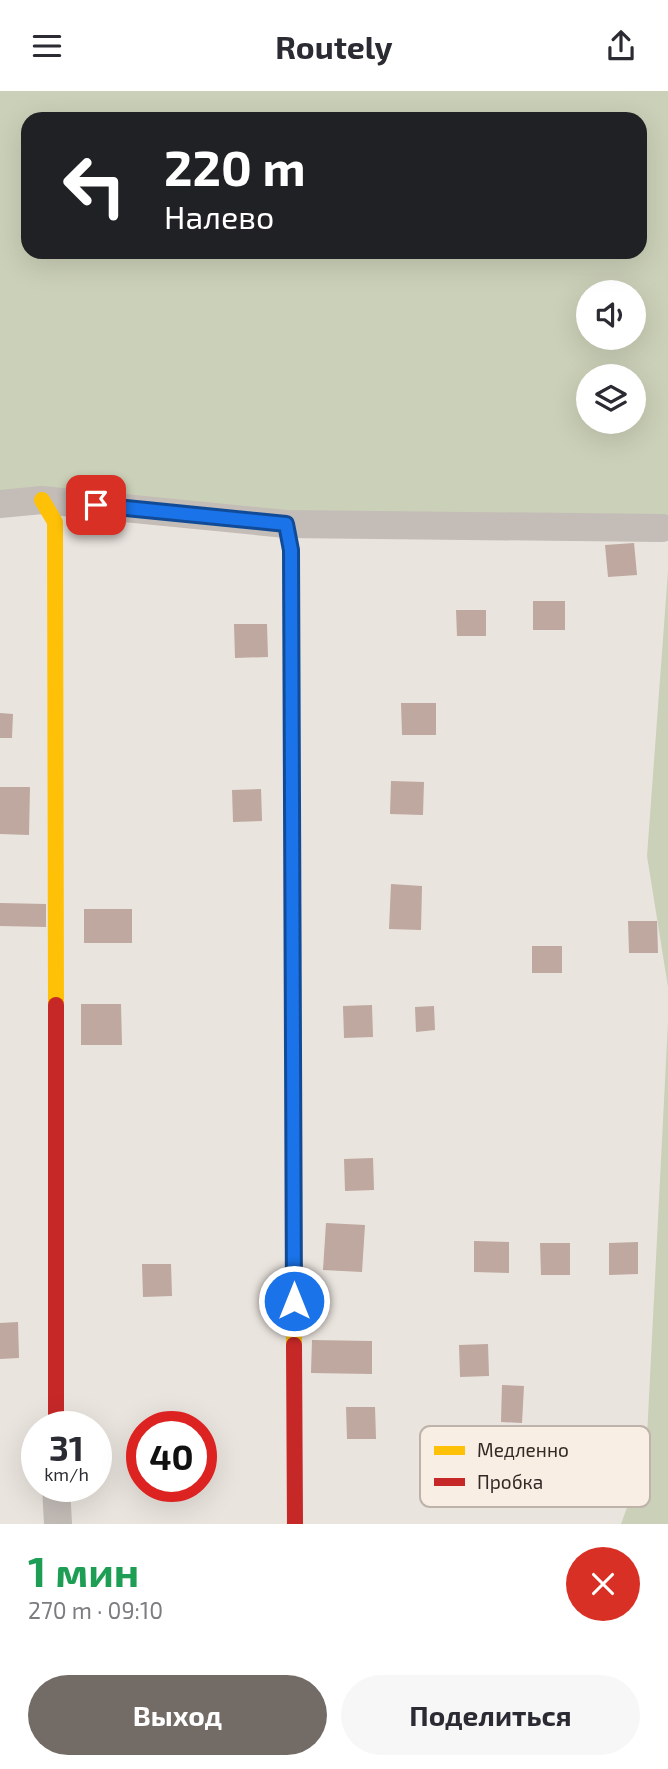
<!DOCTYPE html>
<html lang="ru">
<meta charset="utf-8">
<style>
:root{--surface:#fff;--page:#f7f7f7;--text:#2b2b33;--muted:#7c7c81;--accent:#736b66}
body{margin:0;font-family:"Exo 2",sans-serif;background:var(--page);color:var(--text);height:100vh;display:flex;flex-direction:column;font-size:26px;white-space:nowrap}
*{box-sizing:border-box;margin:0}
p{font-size:23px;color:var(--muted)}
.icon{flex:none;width:38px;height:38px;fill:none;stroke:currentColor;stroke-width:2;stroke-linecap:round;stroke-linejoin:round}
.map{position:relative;height:1433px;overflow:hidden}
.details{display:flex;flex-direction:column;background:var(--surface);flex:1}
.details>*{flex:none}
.hud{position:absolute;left:21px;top:21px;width:626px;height:147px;border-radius:21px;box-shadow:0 7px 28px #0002;background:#202124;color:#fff;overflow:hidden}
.controls{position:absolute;left:576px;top:189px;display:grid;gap:14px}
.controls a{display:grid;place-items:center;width:70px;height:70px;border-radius:50%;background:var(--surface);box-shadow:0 7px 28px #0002;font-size:35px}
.speed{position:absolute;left:21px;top:1320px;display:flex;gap:14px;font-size:35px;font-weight:700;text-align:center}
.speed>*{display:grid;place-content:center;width:91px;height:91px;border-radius:50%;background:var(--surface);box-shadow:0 7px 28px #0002;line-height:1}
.speed small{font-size:18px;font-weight:400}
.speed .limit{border:10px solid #d22;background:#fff;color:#111}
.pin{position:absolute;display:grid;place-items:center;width:60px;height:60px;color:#fff;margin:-30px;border-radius:14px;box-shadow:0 4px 10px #0006}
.me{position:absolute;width:77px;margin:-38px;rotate:0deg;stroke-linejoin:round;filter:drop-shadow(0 0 5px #0008)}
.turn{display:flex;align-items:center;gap:24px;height:147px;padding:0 28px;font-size:32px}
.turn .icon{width:91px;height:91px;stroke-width:2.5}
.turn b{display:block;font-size:49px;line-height:60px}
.round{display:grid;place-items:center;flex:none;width:74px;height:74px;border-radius:37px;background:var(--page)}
.overview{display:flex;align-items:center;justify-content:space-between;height:119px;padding:0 28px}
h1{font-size:42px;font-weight:700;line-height:52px;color:#1e9e55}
.action{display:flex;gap:14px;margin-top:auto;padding:14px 28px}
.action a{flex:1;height:80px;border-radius:42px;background:var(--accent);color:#fff;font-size:28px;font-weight:700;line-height:80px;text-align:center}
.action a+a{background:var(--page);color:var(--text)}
header{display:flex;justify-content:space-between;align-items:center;height:91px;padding:0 28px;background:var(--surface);font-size:32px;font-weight:700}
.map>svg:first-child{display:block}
</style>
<header><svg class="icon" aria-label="menu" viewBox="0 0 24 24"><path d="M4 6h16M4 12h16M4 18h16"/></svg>Routely<svg class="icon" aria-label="share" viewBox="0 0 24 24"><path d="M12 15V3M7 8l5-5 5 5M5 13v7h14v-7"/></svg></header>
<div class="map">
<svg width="668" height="1433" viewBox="0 0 668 1433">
<rect width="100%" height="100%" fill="#eae4de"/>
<g fill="#cbd0b8" fill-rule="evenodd">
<path d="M 0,0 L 668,0 L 668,429 L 475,430 L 0,407 ZM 28,28 L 640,28 L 640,161 L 28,161 ZM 588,201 L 634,201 L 634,247 L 588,247 ZM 588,285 L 634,285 L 634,331 L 588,331 Z"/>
<path d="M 668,480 L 668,896 L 647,765 Z"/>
<path d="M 668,931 L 668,1433 L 621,1433 L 646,1365 Z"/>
</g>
<g fill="#bea89f">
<path d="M 634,452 L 637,484 L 608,486 L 605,454 Z"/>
<rect x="533" y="510" width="32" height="29"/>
<path d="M 456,519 L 486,519 L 486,545 L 457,545 Z"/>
<path d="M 234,533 L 267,533 L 268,566 L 235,567 Z"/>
<path d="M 401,612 L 436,612 L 436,644 L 402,644 Z"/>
<path d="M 0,622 L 13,623 L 12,647 L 0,647 Z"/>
<path d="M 391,690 L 424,691 L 423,724 L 390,723 Z"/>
<path d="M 0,696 L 30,696 L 29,744 L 0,743 Z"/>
<path d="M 261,698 L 262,730 L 233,731 L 232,699 Z"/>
<path d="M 391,793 L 422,795 L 421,839 L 389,838 Z"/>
<path d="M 0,812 L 46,813 L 46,836 L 0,835 Z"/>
<rect x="84" y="818" width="48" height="34"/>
<path d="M 628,830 L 657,830 L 658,862 L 629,862 Z"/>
<rect x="532" y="855" width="30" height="27"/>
<path d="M 81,913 L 121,913 L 122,954 L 81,954 Z"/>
<path d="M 372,914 L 373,946 L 344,947 L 343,915 Z"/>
<path d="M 434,915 L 435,939 L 416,941 L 415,916 Z"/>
<path d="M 373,1067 L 374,1099 L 345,1100 L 344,1068 Z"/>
<path d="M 326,1132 L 365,1134 L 362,1181 L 323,1179 Z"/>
<path d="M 474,1150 L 509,1151 L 509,1182 L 474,1181 Z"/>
<path d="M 638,1151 L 638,1183 L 609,1184 L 609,1152 Z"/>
<path d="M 540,1152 L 570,1152 L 570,1184 L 541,1184 Z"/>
<path d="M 142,1173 L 171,1173 L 172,1205 L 143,1206 Z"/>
<path d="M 18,1231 L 19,1267 L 0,1268 L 0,1232 Z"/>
<path d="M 312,1249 L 372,1250 L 372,1283 L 311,1282 Z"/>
<path d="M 488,1253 L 489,1285 L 460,1286 L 459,1254 Z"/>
<path d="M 502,1294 L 524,1295 L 522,1332 L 501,1331 Z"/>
<path d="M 346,1316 L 375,1316 L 376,1348 L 347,1348 Z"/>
</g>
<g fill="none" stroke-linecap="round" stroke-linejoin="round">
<g stroke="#c3bcb7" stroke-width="28">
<path d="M 0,413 L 42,409 L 286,433 L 662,437"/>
<path d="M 56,1395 L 58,1433"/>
</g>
<g stroke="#ffc107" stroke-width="16">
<path d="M 42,409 L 55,431 L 56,914"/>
<path d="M 292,726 L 294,1254"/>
</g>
<g stroke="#c62828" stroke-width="16">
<path d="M 286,433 L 291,459 L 292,726"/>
<path d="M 56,914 L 56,1335"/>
<path d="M 294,1254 L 295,1433"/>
</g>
</g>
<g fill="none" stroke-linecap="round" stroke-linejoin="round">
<g stroke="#114b97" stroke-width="18">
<path id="route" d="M 96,414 L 286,433 L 291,459 L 294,1210"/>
</g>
<use href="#route" stroke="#1a73e8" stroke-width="12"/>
</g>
<rect x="420" y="1335" width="230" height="81" rx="10" fill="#f8eee4" stroke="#bdb3ab" stroke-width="2"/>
<rect x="434" y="1355" width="31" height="9" fill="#ffc107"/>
<rect x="434" y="1387" width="31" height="8" fill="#c62828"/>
<g font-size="19" fill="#332a26">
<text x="477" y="1366">Медленно</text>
<text x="477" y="1398">Пробка</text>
</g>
</svg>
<div class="controls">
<a><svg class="icon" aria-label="sound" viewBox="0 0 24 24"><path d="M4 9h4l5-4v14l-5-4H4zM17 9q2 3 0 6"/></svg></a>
<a><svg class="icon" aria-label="layers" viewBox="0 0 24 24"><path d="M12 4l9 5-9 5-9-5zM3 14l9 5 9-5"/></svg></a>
</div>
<div class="speed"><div>31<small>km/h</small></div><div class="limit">40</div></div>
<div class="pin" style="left:96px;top:414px;background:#d93025"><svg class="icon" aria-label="arrive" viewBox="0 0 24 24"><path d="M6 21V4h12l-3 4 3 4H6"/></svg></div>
<svg class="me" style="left:294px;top:1210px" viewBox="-20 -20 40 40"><circle r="17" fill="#1a73e8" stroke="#fff" stroke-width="3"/><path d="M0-11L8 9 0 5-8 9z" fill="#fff"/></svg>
<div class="hud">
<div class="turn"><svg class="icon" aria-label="left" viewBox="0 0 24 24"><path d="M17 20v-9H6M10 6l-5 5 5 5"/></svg><div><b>220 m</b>Налево</div></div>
</div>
</div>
<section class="details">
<div class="overview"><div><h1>1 мин</h1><p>270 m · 09:10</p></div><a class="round" style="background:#d93025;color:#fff"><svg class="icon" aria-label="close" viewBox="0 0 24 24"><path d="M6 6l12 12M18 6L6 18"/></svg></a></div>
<div class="action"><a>Выход</a><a>Поделиться</a></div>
</section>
